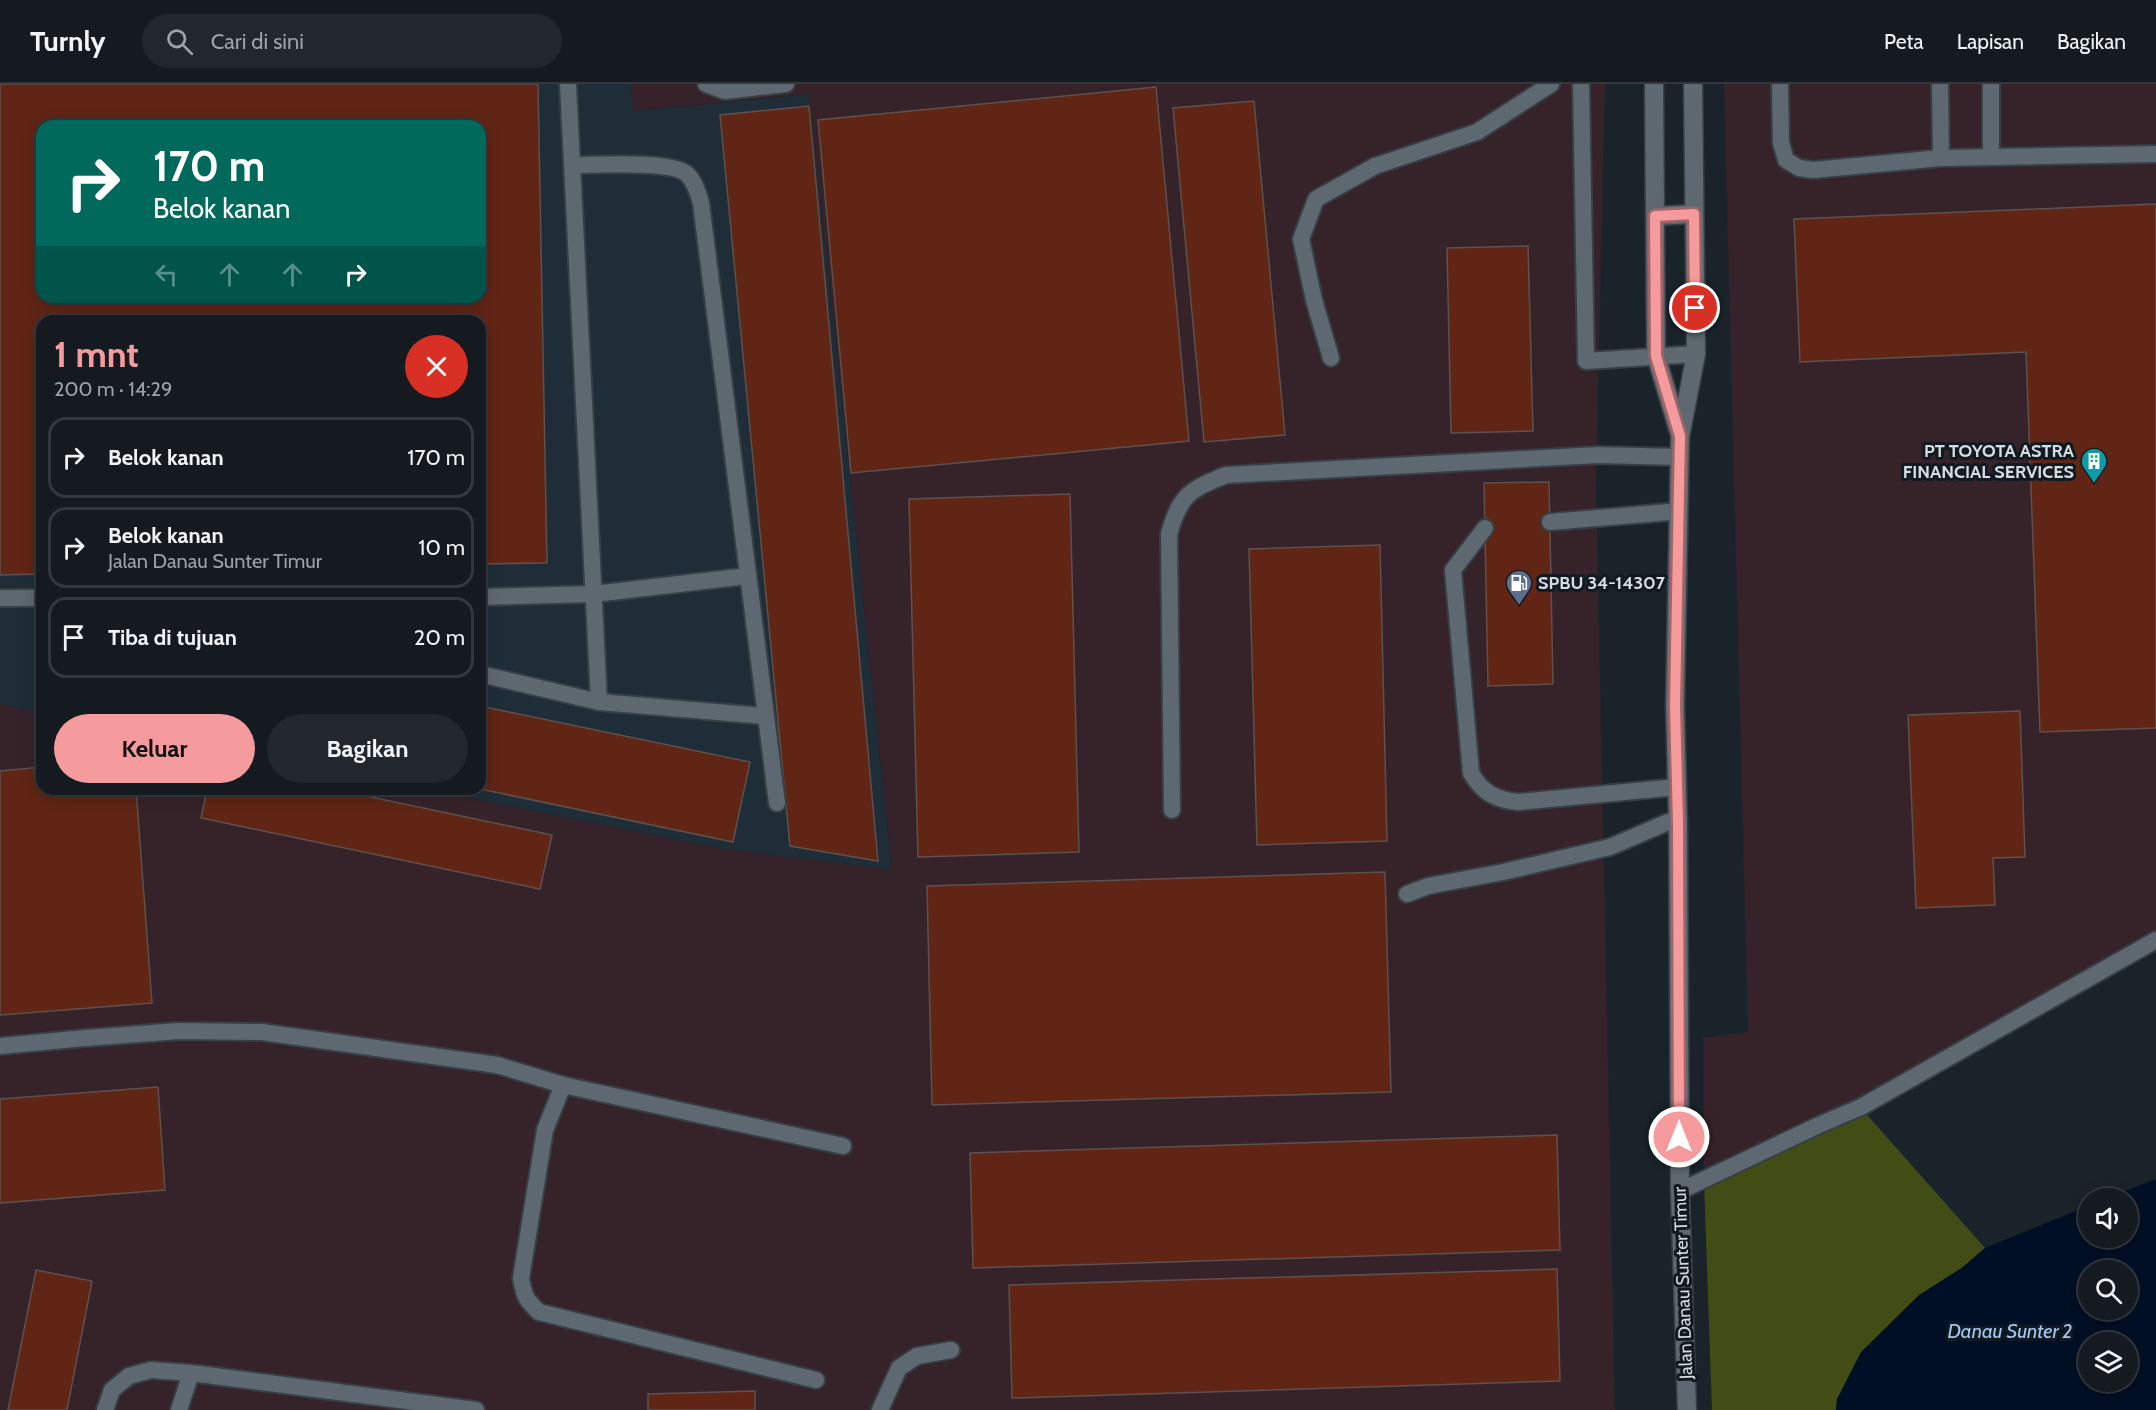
<!DOCTYPE html>
<html lang="id">
<meta charset="utf-8">
<style>
:root{--surface:#141a20;--page:#21272d;--text:#f1f3f6;--muted:#9da1a5;--line:#33383e;--accent:#f59b9e}
body{margin:0;font-family:Cabin,sans-serif;background:var(--page);color:var(--text);height:100vh;display:flex;flex-direction:column;font-size:22px;white-space:nowrap}
*{box-sizing:border-box;margin:0}
p{font-size:20px;color:var(--muted)}
.icon{flex:none;width:33px;height:33px;fill:none;stroke:currentColor;stroke-width:2;stroke-linecap:round;stroke-linejoin:round}
.map{position:relative;flex:1;overflow:hidden}
.drawer{position:absolute;left:36px;top:231px;width:450px;height:480px;display:flex;flex-direction:column;background:var(--surface);border-radius:18px;box-shadow:0 3px 15px #0003,0 0 0 2px var(--line)}
.drawer>*{flex:none}
.top-card{position:absolute;left:36px;top:36px;width:450px;height:183px;border-radius:18px;box-shadow:0 3px 15px #0003,0 0 0 2px var(--line);background:#00695c;color:#fff;overflow:hidden}
.tools{position:absolute;left:2078px;top:1104px;display:grid;gap:12px}
.tools a{display:grid;place-items:center;width:60px;height:60px;border-radius:50%;background:var(--surface);box-shadow:0 3px 15px #0003,0 0 0 2px var(--line);font-size:30px}
.pin{position:absolute;display:grid;place-items:center;width:51px;height:51px;color:#fff;margin:-26px;border:3px solid #fff;border-radius:50%;box-shadow:0 2px 6px #0007}
.me{position:absolute;width:66px;margin:-33px;rotate:0deg;stroke-linejoin:round;filter:drop-shadow(0 0 4px #0008)}
.turn{display:flex;align-items:center;gap:21px;height:126px;padding:0 18px;font-size:27px}
.turn .icon{width:78px;height:78px;stroke-width:2.5}
.turn b{display:block;font-size:42px;line-height:51px}
.lanes{display:flex;align-items:center;height:57px;padding:0 18px;background:#0003;justify-content:center;gap:30px;direction:ltr}
.lanes .off{opacity:.35}
.round{display:grid;place-items:center;flex:none;width:63px;height:63px;border-radius:32px;background:var(--page)}
.headline{display:flex;align-items:center;justify-content:space-between;height:102px;padding:0 18px}
h1{font-size:36px;font-weight:700;line-height:45px;color:var(--accent)}
.action{display:flex;gap:12px;margin-top:auto;padding:12px 18px}
.action a{flex:1;height:69px;border-radius:36px;background:var(--accent);color:#111;font-size:24px;font-weight:700;line-height:69px;text-align:center}
.action a+a{background:var(--page);color:var(--text)}
ul{padding:0;list-style:none}
li{display:flex;align-items:center;gap:18px;height:81px;margin:0 12px 9px;padding:0 6px;border:3px solid var(--line);border-radius:18px}
li div{flex:1}
li b{display:block;font-size:22px}
li em{font-style:normal}
header{display:flex;align-items:center;gap:36px;box-sizing:border-box;height:84px;padding:0 30px;background:var(--surface);border-bottom:2px solid var(--line)}
header strong{font-size:28px}
nav{display:flex;gap:33px;margin-inline-start:auto;font-size:21px}
.search{width:420px;height:54px;background:var(--page);display:flex;align-items:center;gap:15px;box-sizing:border-box;padding:0 21px;border-radius:33px;color:var(--muted);font-size:22px}
.map>svg:first-child{display:block}
</style>
<header>
<strong>Turnly</strong>
<div class="search"><svg class="icon" aria-label="search" viewBox="0 0 24 24"><circle cx="10" cy="10" r="6"/><path d="M15 15l6 6"/></svg>Cari di sini</div>
<nav><a>Peta</a><a>Lapisan</a><a>Bagikan</a></nav>
</header>
<div class="map">
<svg width="2156" height="1326" viewBox="0 0 2156 1326">
<rect width="100%" height="100%" fill="#1a232a"/>
<path fill="#1e2d37" fill-rule="evenodd" d="M 0,0 L 630,0 L 635,27 L 809,10 L 892,787 L 717,764 L 424,705 L 480,705 L 480,237 L 42,237 L 42,629 L 0,620 ZM 42,42 L 480,42 L 480,213 L 42,213 Z"/>
<g fill="#36232a">
<path d="M 630,0 L 1605,0 L 1596,400 L 1615,1326 L 0,1326 L 0,620 L 42,629 L 42,705 L 424,705 L 717,764 L 892,786 L 809,10 L 634,27 Z"/>
<path d="M 1724,0 L 2156,0 L 2156,853 L 1861,1023 L 1704,1098 L 1703,954 L 1748,948 Z"/>
</g>
<path fill="#424d16" d="M 1861,1024 L 1985,1164 L 1963,1183 L 1837,1315 L 1836,1326 L 1712,1326 L 1704,1098 Z"/>
<path fill="#000f25" fill-rule="evenodd" d="M 2156,1095 L 2156,1326 L 1836,1326 L 1837,1315 L 1861,1268 L 1919,1211 L 1963,1183 L 1985,1164 L 2088,1122 L 2088,1154 L 2127,1154 L 2127,1114 L 2107,1114 ZM 2088,1186 L 2127,1186 L 2127,1226 L 2088,1226 ZM 2088,1258 L 2127,1258 L 2127,1298 L 2088,1298 Z"/>
<g fill="#602515" stroke="#5e514d" stroke-width="1.5" fill-rule="evenodd">
<path d="M 0,0 L 538,0 L 547,479 L 480,480 L 480,237 L 42,237 L 42,490 L 0,491 ZM 42,42 L 480,42 L 480,213 L 42,213 Z"/>
<path d="M 1156,3 L 1189,357 L 851,389 L 818,36 Z"/>
<path d="M 1254,17 L 1285,351 L 1204,358 L 1173,24 Z"/>
<path d="M 809,22 L 878,777 L 790,762 L 720,31 Z"/>
<path d="M 2156,120 L 2156,644 L 2040,648 L 2026,268 L 1800,278 L 1794,135 Z"/>
<path d="M 1528,162 L 1533,347 L 1451,349 L 1447,164 Z"/>
<path d="M 1549,398 L 1553,600 L 1488,602 L 1484,399 Z"/>
<path d="M 1070,410 L 1079,768 L 918,773 L 909,415 Z"/>
<path d="M 1380,461 L 1387,757 L 1257,761 L 1249,465 Z"/>
<path d="M 480,622 L 750,678 L 733,758 L 480,705 Z"/>
<path d="M 2020,627 L 2025,773 L 1993,774 L 1995,821 L 1916,824 L 1908,631 Z"/>
<path d="M 42,683 L 42,705 L 136,705 L 152,919 L 0,931 L 0,687 Z"/>
<path d="M 207,705 L 333,705 L 552,751 L 540,805 L 201,734 Z"/>
<path d="M 1385,788 L 1391,1008 L 932,1021 L 927,802 Z"/>
<path d="M 158,1003 L 165,1106 L 0,1119 L 0,1015 Z"/>
<path d="M 1557,1051 L 1560,1166 L 973,1184 L 970,1069 Z"/>
<path d="M 1557,1185 L 1560,1297 L 1012,1314 L 1009,1201 Z"/>
<path d="M 36,1186 L 92,1197 L 67,1326 L 8,1326 Z"/>
<path d="M 755,1307 L 755,1326 L 648,1326 L 648,1310 Z"/>
</g>
<g fill="none" stroke-linecap="round" stroke-linejoin="round">
<g stroke="#373f44" stroke-width="20">
<g id="service">
<path d="M 568,0 L 599,618 L 765,632"/>
<path d="M 706,0 L 725,7 L 786,0"/>
<path d="M 1581,0 L 1586,277 L 1696,270"/>
<path d="M 1780,0 L 1781,59 L 1786,76 L 1799,84 L 1813,86 L 1941,74 L 2156,70"/>
<path d="M 1940,0 L 1941,74"/>
<path d="M 1991,73 L 1991,0"/>
<path d="M 572,81 C 595,81 671,76 687,90 C 695,98 698,109 701,119 L 777,719"/>
<path d="M 1331,274 L 1314,216 L 1301,155 L 1316,115 L 1375,82 L 1477,48 L 1551,0"/>
<path d="M 1550,438 L 1669,428 L 1679,430"/>
<path d="M 1485,444 L 1453,486 L 1471,689 C 1482,709 1497,716 1518,718 L 1677,703"/>
<path d="M 480,513 L 594,510 L 747,492"/>
<path d="M 0,514 L 42,514"/>
<path d="M 480,590 L 599,618"/>
<path d="M 1172,726 L 1169,450 C 1180,411 1189,406 1226,391 L 1598,371 L 1680,373"/>
<path d="M 1407,810 L 1428,802 L 1503,788 L 1610,763 L 1668,738 L 1678,739"/>
<path d="M 0,962 L 85,954 L 179,947 L 262,948 L 497,981 L 563,1001 L 843,1062"/>
<path d="M 563,1001 L 545,1046 L 521,1194 C 524,1212 526,1216 539,1228 L 816,1296"/>
<path d="M 1680,1107 L 1819,1041 L 1861,1023 L 2156,856"/>
<path d="M 105,1326 L 112,1306 L 129,1292 L 151,1286 L 191,1289 L 476,1326"/>
<path d="M 179,1326 L 191,1289"/>
<path d="M 880,1326 L 899,1284 L 917,1272 L 951,1266"/>
</g>
</g>
<g stroke="#373f44" stroke-width="21">
<g id="secondary">
<path d="M 1654,0 L 1656,272 L 1679,348"/>
<path d="M 1655,132 L 1694,130"/>
<path d="M 1687,1326 L 1680,1107 L 1678,739 L 1675,622 L 1680,353 L 1696,270 L 1693,0"/>
</g>
</g>
<use href="#service" stroke="#5d6870" stroke-width="16"/>
<use href="#secondary" stroke="#5d6870" stroke-width="18"/>
</g>
<g fill="none" stroke-linecap="round" stroke-linejoin="round">
<g stroke="#9f6567" stroke-width="15">
<path id="route" d="M 1679,1053 L 1678,739 L 1675,622 L 1680,352 L 1656,272 L 1655,132 L 1694,130 L 1695,224"/>
</g>
<use href="#route" stroke="#f59b9e" stroke-width="10"/>
</g>
<defs>
<g id="building-pin" transform="scale(1.35)"><path d="M0 17L-7.5 6A9.5 9.5 0 1 1 7.5 6Z" fill="#0f9aa8" stroke="#111a21"/><path d="M-4-6H4V6H1V3H-1V6H-4ZM-2.5-4.3h1.7v1.8h-1.7ZM.8-4.3h1.7v1.8H.8ZM-2.5-1h1.7V.8h-1.7ZM.8-1h1.7V.8H.8Z" fill="#fff"/></g>
<g id="fuel-pin" transform="scale(1.35)"><path d="M0 17L-7.5 6A9.5 9.5 0 1 1 7.5 6Z" fill="#5c6f8a" stroke="#111a21"/><path d="M-5.5-6h7V0h2V4h1.3V-2.5L3-4.5l.8-.8L6-3V5H2.5V1h-1V6h-7ZM-4.2-4.7v3.2H.2V-4.7Z" fill="#fff"/></g>
</defs>
<g fill-rule="evenodd">
<use href="#building-pin" x="2094" y="377"/>
<use href="#fuel-pin" x="1519" y="499"/>
</g>
<g text-anchor="middle" dominant-baseline="central" stroke-width="6" stroke-linejoin="round" paint-order="stroke">
<g font-size="18" font-weight="bold" fill="#d6dce1" stroke="#111a21" text-anchor="end">
<text x="2074" y="367">PT TOYOTA ASTRA<tspan x="2074" dy="21">FINANCIAL SERVICES</tspan></text>
<text x="1538" y="499" text-anchor="start">SPBU 34-14307</text>
</g>
<g font-size="18" fill="#d6dce1" stroke="#111a21">
<text transform="translate(1683 1199) rotate(-92)">Jalan Danau Sunter Timur</text>
</g>
<g font-size="20" font-style="italic" fill="#a3c8f2" stroke="#111a21">
<text x="2010" y="1247">Danau Sunter 2</text>
</g>
</g>
</svg>
<div class="tools">
<a><svg class="icon" aria-label="sound" viewBox="0 0 24 24"><path d="M4 9h4l5-4v14l-5-4H4zM17 9q2 3 0 6"/></svg></a>
<a><svg class="icon" aria-label="search" viewBox="0 0 24 24"><circle cx="10" cy="10" r="6"/><path d="M15 15l6 6"/></svg></a>
<a><svg class="icon" aria-label="layers" viewBox="0 0 24 24"><path d="M12 4l9 5-9 5-9-5zM3 14l9 5 9-5"/></svg></a>
</div>
<div class="pin" style="left:1695px;top:224px;background:#d93025"><svg class="icon" aria-label="arrive" viewBox="0 0 24 24"><path d="M6 21V4h12l-3 4 3 4H6"/></svg></div>
<svg class="me" style="left:1679px;top:1053px" viewBox="-20 -20 40 40"><circle r="17" fill="#f59b9e" stroke="#fff" stroke-width="3"/><path d="M0-11L8 9 0 5-8 9z" fill="#fff"/></svg>
<div class="top-card">
<div class="turn"><svg class="icon" aria-label="right" viewBox="0 0 24 24"><path d="M7 20v-9h11M14 6l5 5-5 5"/></svg><div><b>170 m</b>Belok kanan</div></div>
<div class="lanes"><svg class="icon off" aria-label="left" viewBox="0 0 24 24"><path d="M17 20v-9H6M10 6l-5 5 5 5"/></svg><svg class="icon off" aria-label="ahead" viewBox="0 0 24 24"><path d="M12 20V5M6 11l6-6 6 6"/></svg><svg class="icon off" aria-label="ahead" viewBox="0 0 24 24"><path d="M12 20V5M6 11l6-6 6 6"/></svg><svg class="icon" aria-label="right" viewBox="0 0 24 24"><path d="M7 20v-9h11M14 6l5 5-5 5"/></svg></div>
</div>
<section class="drawer">
<div class="headline"><div><h1>1 mnt</h1><p>200 m · 14:29</p></div><a class="round" style="background:#d93025;color:#fff"><svg class="icon" aria-label="close" viewBox="0 0 24 24"><path d="M6 6l12 12M18 6L6 18"/></svg></a></div>
<ul>
<li><svg class="icon" aria-label="right" viewBox="0 0 24 24"><path d="M7 20v-9h11M14 6l5 5-5 5"/></svg><div><b>Belok kanan</b></div><em>170 m</em></li>
<li><svg class="icon" aria-label="right" viewBox="0 0 24 24"><path d="M7 20v-9h11M14 6l5 5-5 5"/></svg><div><b>Belok kanan</b><p>Jalan Danau Sunter Timur</p></div><em>10 m</em></li>
<li><svg class="icon" aria-label="arrive" viewBox="0 0 24 24"><path d="M6 21V4h12l-3 4 3 4H6"/></svg><div><b>Tiba di tujuan</b></div><em>20 m</em></li>
</ul>
<div class="action"><a>Keluar</a><a>Bagikan</a></div>
</section>
</div>
